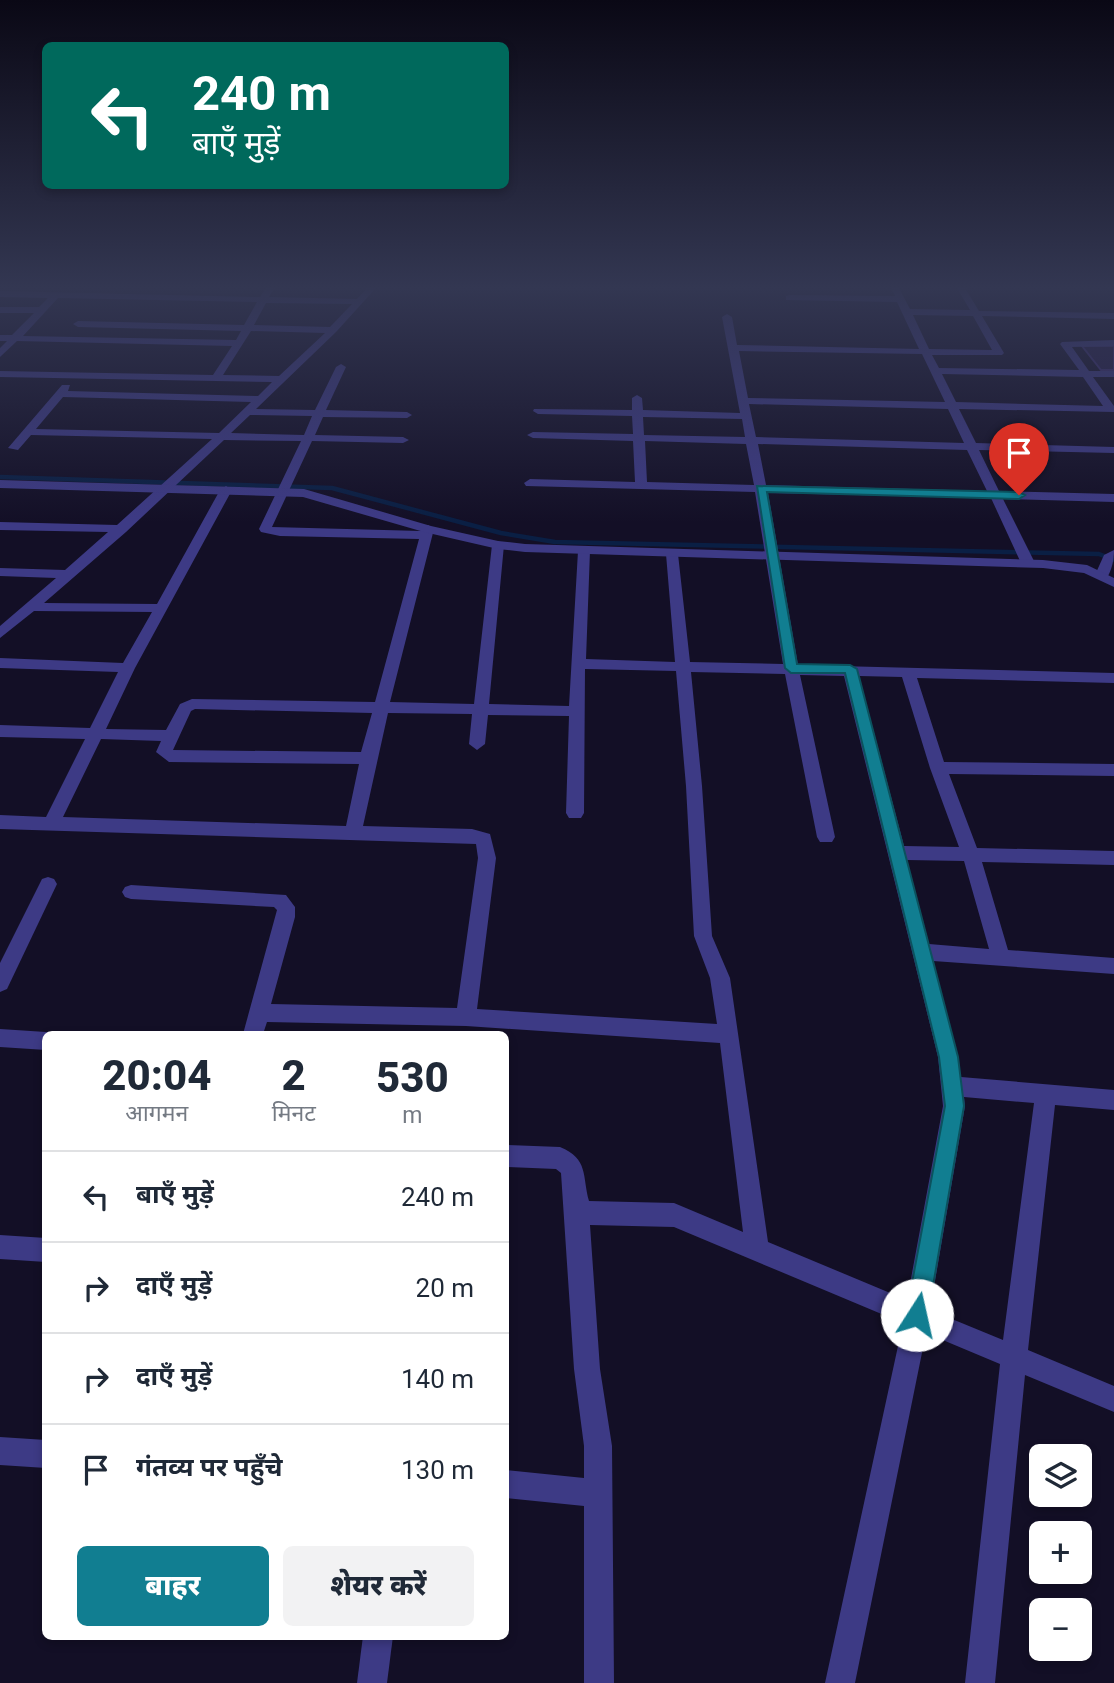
<!DOCTYPE html>
<html lang="hi">
<meta charset="utf-8">
<style>
:root{--surface:#fff;--page:#f2f2f3;--text:#1f2937;--muted:#747a83;--line:#e0e1e3;--accent:#117e91}
body{margin:0;font-family:Roboto,"Noto Sans Devanagari",sans-serif;background:var(--page);color:var(--text);height:100vh;display:flex;flex-direction:column;font-size:26px;white-space:nowrap}
*{box-sizing:border-box;margin:0}
p{font-size:23px;color:var(--muted)}
.icon{flex:none;width:38px;height:38px;fill:none;stroke:currentColor;stroke-width:2;stroke-linecap:round;stroke-linejoin:round}
.map{position:relative;flex:1;overflow:hidden}
.details{position:absolute;left:42px;top:1031px;width:467px;height:609px;display:flex;flex-direction:column;background:var(--surface);border-radius:10px;box-shadow:0 4px 10px #0003}
.details>*{flex:none}
.top-card{position:absolute;left:42px;top:42px;width:467px;height:147px;border-radius:10px;box-shadow:0 4px 10px #0003;background:#00695c;color:#fff;overflow:hidden}
.buttons{position:absolute;left:1029px;top:1444px;display:grid;gap:14px}
.buttons a{display:grid;place-items:center;width:63px;height:63px;border-radius:10px;background:var(--surface);box-shadow:0 4px 10px #0003;font-size:35px}
.pin{position:absolute;display:grid;place-items:center;width:60px;height:60px;color:#fff;margin:-72px -30px;border-radius:50% 50% 50% 0;rotate:-45deg;box-shadow:0 0 7px #0007}
.pin .icon{rotate:45deg}
.me{position:absolute;width:77px;margin:-38px;rotate:10deg;stroke-linejoin:round;filter:drop-shadow(0 0 5px #0008)}
.turn{display:flex;align-items:center;gap:24px;height:147px;padding:0 35px;font-size:32px}
.turn .icon{width:91px;height:91px;stroke-width:2.5}
.turn b{display:block;font-size:49px;line-height:60px}
.eta{display:flex;justify-content:space-evenly;align-items:center;height:119px;text-align:center}
.eta b{font-size:42px;font-weight:800;line-height:49px}
.primary-button{display:flex;gap:14px;margin-top:auto;padding:14px 35px}
.primary-button a{flex:1;height:80px;border-radius:10px;background:var(--accent);color:#fff;font-size:28px;font-weight:800;line-height:80px;text-align:center}
.primary-button a+a{background:var(--page);color:var(--text)}
ul{padding:0;list-style:none}
li{display:flex;align-items:center;gap:21px;height:91px;padding:0 35px;border-top:2px solid var(--line)}
li div{flex:1}
li b{display:block;font-size:26px}
li em{font-style:normal}
.map>svg:first-child{display:block}
</style>
<div class="map">
<svg width="1114" height="1683" viewBox="0 0 1114 1683">
<rect width="100%" height="100%" fill="#130f26"/>
<g fill="none" stroke-linecap="round" stroke-linejoin="round">
<path stroke="#0a1f44" stroke-width="4.5" d="M 0,477 L 332,488 L 501,533 L 555,542 L 1099,554 L 1114,560"/>
</g>
<path fill="#241b47" stroke="#3b2d73" stroke-width="2" d="M 1082,346 L 1114,346 L 1114,370 L 1101,370 Z"/>
<g fill="none" stroke-linecap="round" stroke-linejoin="round">
<g fill="#3d3a85" fill-rule="evenodd">
<path d="M 266,288 L 274,288 L 269,297 L 357,299 L 367,288 L 376,288 L 336,332 L 256,409 L 315,410 L 336,367 L 341,364 L 346,367 L 326,410 L 407,412 L 412,415 L 407,418 L 323,417 L 315,435 L 403,437 L 409,440 L 403,443 L 312,441 L 272,527 L 421,531 L 428,525 L 434,529 L 390,702 L 474,704 L 492,545 L 498,541 L 504,545 L 489,704 L 569,706 L 578,551 L 584,547 L 590,551 L 586,659 L 675,662 L 666,554 L 672,550 L 678,554 L 690,662 L 783,664 L 755,492 L 526,486 L 524,483 L 530,479 L 635,482 L 633,441 L 533,438 L 527,435 L 533,432 L 633,434 L 632,416 L 538,414 L 533,411 L 534,409 L 632,410 L 632,398 L 637,395 L 642,398 L 643,410 L 740,413 L 722,317 L 727,314 L 732,317 L 737,345 L 919,349 L 897,302 L 786,300 L 786,296 L 789,295 L 895,296 L 891,288 L 899,288 L 910,309 L 970,310 L 957,288 L 965,288 L 979,311 L 1114,313 L 1114,319 L 982,316 L 1004,353 L 1002,355 L 932,355 L 939,368 L 1079,370 L 1060,344 L 1062,342 L 1114,340 L 1114,346 L 1072,347 L 1089,371 L 1114,371 L 1114,377 L 1093,377 L 1114,406 L 1114,412 L 959,409 L 976,443 L 1114,447 L 1114,453 L 979,450 L 999,491 L 1114,494 L 1114,502 L 1003,499 L 1035,563 L 1033,566 L 1023,566 L 1021,563 L 991,498 L 768,493 L 798,665 L 1114,673 L 1114,683 L 917,678 L 944,762 L 1114,764 L 1114,776 L 949,774 L 977,848 L 1114,851 L 1114,865 L 982,862 L 1008,950 L 1114,958 L 1114,974 L 933,961 L 961,1077 L 1114,1090 L 1114,1110 L 1055,1105 L 1028,1350 L 1114,1386 L 1114,1412 L 1025,1375 L 995,1683 L 965,1683 L 1000,1364 L 926,1333 L 855,1683 L 825,1683 L 903,1323 L 674,1227 L 590,1225 L 600,1369 L 612,1446 L 614,1683 L 584,1683 L 584,1506 L 506,1498 L 506,1470 L 584,1478 L 584,1446 L 574,1369 L 561,1173 L 556,1169 L 506,1167 L 506,1145 L 560,1147 C 589,1159 582,1176 589,1201 L 674,1203 L 743,1232 L 720,1043 L 466,1026 L 267,1022 L 263,1034 L 243,1034 L 277,910 L 274,907 L 131,899 L 125,897 L 122,892 L 125,887 L 131,885 L 286,895 L 295,907 L 295,917 L 271,1004 L 457,1008 L 478,858 L 476,844 L 0,829 L 0,815 L 46,817 L 85,739 L 0,737 L 0,725 L 90,728 L 118,672 L 0,668 L 0,658 L 123,663 L 152,612 L 34,611 L 0,638 L 0,626 L 56,578 L 0,576 L 0,568 L 65,570 L 108,532 L 0,530 L 0,522 L 117,525 L 212,439 L 31,435 L 18,450 L 8,448 L 62,385 L 70,385 L 68,391 L 258,396 L 272,382 L 0,377 L 0,371 L 213,375 L 232,346 L 17,341 L 0,357 L 0,348 L 7,341 L 0,341 L 0,335 L 12,335 L 34,313 L 0,313 L 0,307 L 39,307 L 48,298 L 0,297 L 0,291 L 260,297 ZM 58,298 L 257,302 L 244,325 L 78,321 L 73,324 L 78,327 L 241,331 L 236,340 L 23,336 ZM 266,303 L 352,304 L 330,327 L 254,325 ZM 913,315 L 973,316 L 992,350 L 929,349 ZM 251,331 L 325,333 L 279,376 L 223,375 ZM 739,351 L 922,354 L 945,402 L 748,398 ZM 942,374 L 1083,377 L 1103,406 L 956,402 ZM 63,397 L 251,402 L 219,433 L 36,429 ZM 749,404 L 948,409 L 964,443 L 756,437 ZM 250,415 L 312,416 L 304,435 L 231,433 ZM 643,417 L 742,419 L 745,437 L 644,435 ZM 224,440 L 301,441 L 259,529 L 261,532 L 280,536 L 419,539 L 375,702 L 192,699 L 180,704 L 166,730 L 106,729 L 135,668 L 232,490 L 226,486 L 220,490 L 157,604 L 44,603 L 126,532 ZM 645,441 L 746,444 L 754,485 L 647,482 ZM 758,444 L 967,450 L 987,491 L 766,485 ZM 585,669 L 676,671 L 686,786 L 694,936 L 710,978 L 717,1024 L 477,1009 L 496,858 L 490,834 L 472,829 L 363,826 L 388,713 L 472,714 L 469,744 L 477,750 L 485,744 L 488,715 L 569,716 L 566,813 L 569,818 L 581,818 L 584,813 ZM 691,672 L 785,674 L 817,837 L 820,842 L 832,842 L 835,837 L 800,675 L 844,676 L 938,1057 L 943,1106 L 907,1300 L 768,1242 L 730,978 L 712,936 L 702,786 ZM 859,676 L 902,677 L 930,768 L 959,847 L 904,846 ZM 195,709 L 372,713 L 361,752 L 173,750 L 191,711 ZM 101,739 L 161,741 L 156,752 L 169,762 L 359,764 L 346,826 L 63,817 ZM 907,860 L 964,861 L 989,949 L 929,944 ZM 964,1097 L 1034,1103 L 1003,1340 L 930,1310 L 965,1106 Z"/>
<path d="M 1114,550 C 1114,560 1112,569 1107,578 L 1097,578 L 1095,575 L 1104,555 Z"/>
<path d="M 48,877 L 54,879 L 57,884 L 7,989 L 0,992 L 0,963 L 42,879 Z"/>
<path d="M 0,1029 L 46,1032 L 53,1034 L 46,1034 L 46,1050 L 0,1047 Z"/>
<path d="M 0,1235 L 46,1238 L 46,1262 L 0,1259 Z"/>
<path d="M 0,1437 L 46,1440 L 46,1468 L 0,1465 Z"/>
<path d="M 363,1636 L 393,1636 L 387,1683 L 357,1683 Z"/>
</g>
<path fill="#3d3a85" fill-rule="evenodd" d="M 0,480 L 304,489 L 431,526 L 498,541 L 525,544 L 1043,560 L 1087,565 L 1114,578 L 1114,587 L 1084,573 L 1043,568 L 525,552 L 498,549 L 424,532 L 303,497 L 0,488 Z"/>
</g>
<linearGradient id="sky" x2="0" y2="1"><stop stop-color="#0a0815"/><stop offset="0.55" stop-color="#333752"/><stop offset="1" stop-color="#333752" stop-opacity="0"/></linearGradient>
<rect width="1114" height="523" fill="url(#sky)"/>
<path fill="#117e91" stroke="#0b525e" stroke-width="2" d="M 757,486 L 1019,492 L 1025,495 L 1019,499 L 767,492 L 797,664 L 850,665 L 857,669 L 958,1057 L 964,1106 L 928,1315 L 925,1323 L 917,1326 L 909,1323 L 906,1315 L 945,1106 L 939,1057 L 845,673 L 791,673 L 785,668 Z"/>
</svg>
<div class="buttons">
<a><svg class="icon" aria-label="layers" viewBox="0 0 24 24"><path d="M12 4l9 5-9 5-9-5zM3 14l9 5 9-5"/></svg></a>
<a>+</a>
<a>−</a>
</div>
<div class="pin" style="left:1019px;top:495px;background:#d93025"><svg class="icon" aria-label="arrive" viewBox="0 0 24 24"><path d="M6 21V4h12l-3 4 3 4H6"/></svg></div>
<svg class="me" style="left:917px;top:1315px" viewBox="-20 -20 40 40"><circle r="19" fill="#fff"/><path d="M0-13L10 11 0 6-10 11z" fill="#117e91"/></svg>
<div class="top-card">
<div class="turn"><svg class="icon" aria-label="left" viewBox="0 0 24 24"><path d="M17 20v-9H6M10 6l-5 5 5 5"/></svg><div><b>240 m</b>बाएँ मुड़ें</div></div>
</div>
<section class="details">
<div class="eta">
<div><b>20:04</b><p>आगमन</p></div>
<div><b>2</b><p>मिनट</p></div>
<div><b>530</b><p>m</p></div>
</div>
<ul>
<li><svg class="icon" aria-label="left" viewBox="0 0 24 24"><path d="M17 20v-9H6M10 6l-5 5 5 5"/></svg><div><b>बाएँ मुड़ें</b></div><em>240 m</em></li>
<li><svg class="icon" aria-label="right" viewBox="0 0 24 24"><path d="M7 20v-9h11M14 6l5 5-5 5"/></svg><div><b>दाएँ मुड़ें</b></div><em>20 m</em></li>
<li><svg class="icon" aria-label="right" viewBox="0 0 24 24"><path d="M7 20v-9h11M14 6l5 5-5 5"/></svg><div><b>दाएँ मुड़ें</b></div><em>140 m</em></li>
<li><svg class="icon" aria-label="arrive" viewBox="0 0 24 24"><path d="M6 21V4h12l-3 4 3 4H6"/></svg><div><b>गंतव्य पर पहुँचे</b></div><em>130 m</em></li>
</ul>
<div class="primary-button"><a>बाहर</a><a>शेयर करें</a></div>
</section>
</div>
